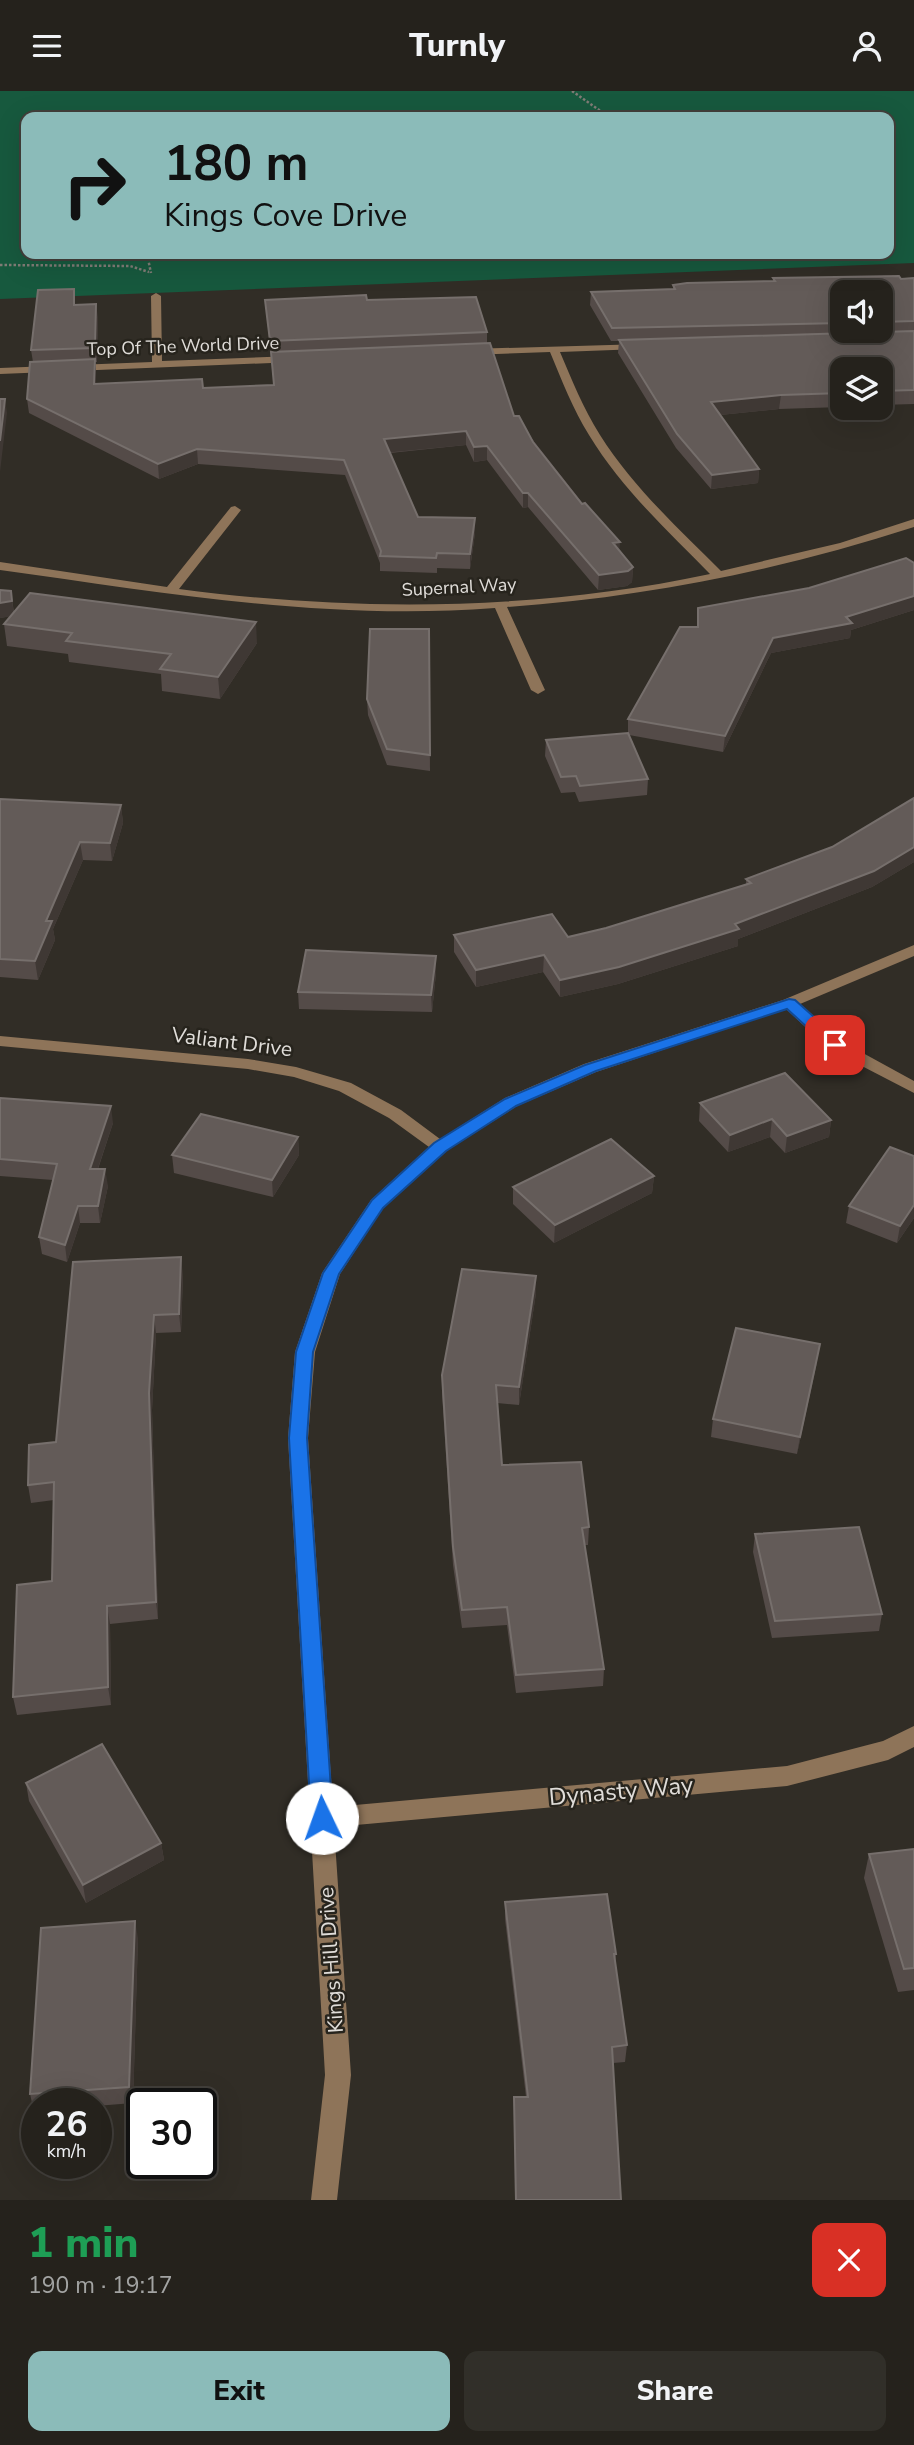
<!DOCTYPE html>
<meta charset="utf-8">
<style>
:root{--surface:#25221c;--page:#312f29;--text:#f1f3f6;--muted:#a3a4a3;--line:#423f3b;--accent:#8bbbb9}
body{margin:0;font-family:"Nunito Sans",sans-serif;background:var(--page);color:var(--text);height:100vh;display:flex;flex-direction:column;font-size:26px;white-space:nowrap}
*{box-sizing:border-box;margin:0}
p{font-size:23px;color:var(--muted)}
.icon{flex:none;width:38px;height:38px;fill:none;stroke:currentColor;stroke-width:2;stroke-linecap:round;stroke-linejoin:round}
.map{position:relative;height:2109px;overflow:hidden}
.sheet{display:flex;flex-direction:column;background:var(--surface);flex:1}
.sheet>*{flex:none}
.top-card{position:absolute;left:21px;top:21px;width:873px;height:147px;border-radius:14px;box-shadow:0 7px 28px #0002,0 0 0 2px var(--line);background:#8bbbb9;color:#111;overflow:hidden}
.fabs{position:absolute;left:830px;top:189px;display:grid;gap:14px}
.fabs a{display:grid;place-items:center;width:63px;height:63px;border-radius:14px;background:var(--surface);box-shadow:0 7px 28px #0002,0 0 0 2px var(--line);font-size:35px}
.speed{position:absolute;left:21px;top:1997px;display:flex;gap:14px;font-size:35px;font-weight:700;text-align:center}
.speed>*{display:grid;place-content:center;width:91px;height:91px;border-radius:50%;background:var(--surface);box-shadow:0 7px 28px #0002,0 0 0 2px var(--line);line-height:1}
.speed small{font-size:18px;font-weight:400}
.speed .limit{border:4px solid #111;border-radius:10px;background:#fff;color:#111}
.pin{position:absolute;display:grid;place-items:center;width:60px;height:60px;color:#fff;margin:-30px;border-radius:14px;box-shadow:0 4px 10px #0006}
.me{position:absolute;width:77px;margin:-38px;rotate:357deg;stroke-linejoin:round;filter:drop-shadow(0 0 5px #0008)}
.turn{display:flex;align-items:center;gap:24px;height:147px;padding:0 28px;font-size:32px}
.turn .icon{width:91px;height:91px;stroke-width:2.5}
.turn b{display:block;font-size:49px;line-height:60px}
.round{display:grid;place-items:center;flex:none;width:74px;height:74px;border-radius:14px;background:var(--page)}
.head{display:flex;align-items:center;justify-content:space-between;height:119px;padding:0 28px}
h1{font-size:42px;font-weight:800;line-height:52px;color:#1e9e55}
.cta{display:flex;gap:14px;margin-top:auto;padding:14px 28px}
.cta a{flex:1;height:80px;border-radius:14px;background:var(--accent);color:#111;font-size:28px;font-weight:800;line-height:80px;text-align:center}
.cta a+a{background:var(--page);color:var(--text)}
header{display:flex;justify-content:space-between;align-items:center;height:91px;padding:0 28px;background:var(--surface);font-size:32px;font-weight:800}
.map>svg:first-child{display:block}
</style>
<header><svg class="icon" aria-label="menu" viewBox="0 0 24 24"><path d="M4 6h16M4 12h16M4 18h16"/></svg>Turnly<svg class="icon" aria-label="person" viewBox="0 0 24 24"><circle cx="12" cy="8" r="4"/><path d="M4 21q1-7 8-7t8 7"/></svg></header>
<div class="map">
<svg width="914" height="2109" viewBox="0 0 914 2109">
<rect width="100%" height="100%" fill="#312d26"/>
<path fill="#17593e" fill-rule="evenodd" d="M 0,0 L 914,0 L 914,172 L 0,208 ZM 26,26 L 889,26 L 889,163 L 26,163 Z"/>
<g fill="none" stroke-linecap="round" stroke-linejoin="round">
<g stroke="#807c76" stroke-width="2.5" stroke-dasharray="2.5 2" stroke-linecap="butt">
<path d="M 572,0 L 609,26"/>
<path d="M 147,163 L 151,182"/>
<path d="M 0,174 L 130,175 L 149,181"/>
</g>
<g fill="#8e7459" fill-rule="evenodd">
<path d="M 156,202 L 161,205 L 162,270 L 294,265 L 299,268 L 294,271 L 0,283 L 0,277 L 152,271 L 151,205 Z"/>
<path d="M 644,253 L 645,255 L 640,258 L 560,261 C 572,289 583,317 600,344 C 632,395 679,438 721,480 L 840,452 L 914,428 L 914,436 C 781,479 646,506 507,516 L 545,599 L 538,603 L 531,599 L 495,517 C 326,530 166,502 0,479 L 0,471 L 167,496 L 231,416 L 235,415 L 241,419 L 179,498 C 354,521 537,520 710,483 C 667,439 621,397 589,344 C 573,318 562,290 550,261 L 469,264 L 464,261 L 469,258 Z"/>
<path d="M 914,854 L 914,865 L 800,913 L 841,950 L 914,990 L 914,1002 L 829,958 L 786,918 L 596,981 L 517,1015 L 446,1060 L 383,1117 L 340,1183 L 315,1261 L 308,1347 L 333,1716 L 787,1675 L 883,1650 L 914,1635 L 914,1656 L 888,1669 L 787,1695 L 334,1736 L 351,1984 L 337,2109 L 311,2109 L 325,1984 L 288,1347 L 295,1261 L 322,1182 L 371,1109 L 429,1056 L 389,1027 L 339,1000 L 294,986 L 248,978 L 0,955 L 0,945 L 248,968 L 296,976 L 351,992 L 401,1019 L 440,1048 L 505,1007 L 584,973 L 783,909 Z"/>
</g>
</g>
<g fill="#544b48" fill-rule="evenodd">
<path d="M 773,187 L 914,187 L 914,313 L 880,314 L 880,278 L 842,278 L 842,316 L 779,318 L 720,324 L 759,378 L 758,392 L 711,398 L 676,357 L 618,262 L 619,250 L 611,250 L 590,214 L 591,201 L 673,198 L 673,194 L 773,190 ZM 842,201 L 880,201 L 880,240 L 842,240 Z"/>
<path d="M 265,209 L 367,209 L 487,241 L 487,253 L 514,325 L 633,476 L 632,491 L 627,495 L 598,499 L 528,416 L 523,417 L 487,369 L 474,371 L 466,354 L 390,362 L 418,426 L 475,427 L 475,442 L 470,478 L 437,477 L 437,482 L 380,480 L 380,472 L 345,384 L 198,373 L 159,388 L 29,322 L 27,308 L 33,271 L 31,259 L 76,214 L 98,226 L 97,271 L 95,271 L 96,293 L 203,297 L 274,294 Z"/>
<path d="M 914,472 L 914,519 L 851,539 L 850,547 L 771,562 L 723,661 L 629,644 L 648,688 L 647,704 L 579,711 L 575,701 L 561,702 L 545,665 L 546,649 L 628,642 L 628,628 L 697,536 L 698,517 L 809,497 Z"/>
<path d="M 0,499 L 11,500 L 14,522 L 257,552 L 220,608 L 162,600 L 161,583 L 69,571 L 68,563 L 7,555 L 4,533 L 11,525 L 0,527 Z"/>
<path d="M 429,538 L 430,680 L 387,674 L 368,624 L 367,608 Z"/>
<path d="M 914,707 L 914,771 L 872,796 L 738,848 L 738,855 L 618,893 L 560,906 L 543,881 L 476,896 L 454,861 L 454,844 L 568,846 L 606,837 L 746,794 L 746,788 L 832,756 Z"/>
<path d="M 0,708 L 121,714 L 123,732 L 112,770 L 83,769 L 53,838 L 55,849 L 38,889 L 0,886 Z"/>
<path d="M 436,865 L 436,882 L 432,921 L 299,918 L 298,901 Z"/>
<path d="M 0,1007 L 113,1032 L 98,1078 L 108,1095 L 100,1132 L 80,1132 L 67,1171 L 42,1163 L 39,1146 L 53,1089 L 0,1085 Z"/>
<path d="M 700,1012 L 831,1029 L 829,1046 L 785,1062 L 770,1046 L 728,1061 L 699,1030 Z"/>
<path d="M 298,1046 L 299,1064 L 273,1106 L 174,1082 L 172,1064 Z"/>
<path d="M 914,1065 L 914,1127 L 897,1152 L 846,1132 L 849,1115 Z"/>
<path d="M 654,1085 L 652,1102 L 554,1152 L 513,1113 L 513,1096 Z"/>
<path d="M 183,1184 L 181,1241 L 156,1242 L 152,1319 L 158,1528 L 110,1533 L 111,1614 L 17,1624 L 13,1606 L 52,1490 L 54,1409 L 31,1412 L 28,1394 L 56,1351 Z"/>
<path d="M 536,1202 L 519,1314 L 497,1312 L 502,1374 L 589,1436 L 588,1454 L 584,1454 L 604,1578 L 603,1595 L 516,1602 L 507,1534 L 462,1537 L 453,1474 L 442,1302 L 442,1284 Z"/>
<path d="M 817,1271 L 797,1363 L 711,1346 L 713,1328 Z"/>
<path d="M 755,1443 L 882,1523 L 879,1540 L 772,1547 L 753,1461 Z"/>
<path d="M 26,1692 L 161,1752 L 164,1769 L 86,1812 L 29,1710 Z"/>
<path d="M 914,1758 L 914,1899 L 898,1901 L 864,1787 L 869,1763 Z"/>
<path d="M 505,1811 L 616,1863 L 615,1873 L 627,1954 L 625,1971 L 613,1972 L 621,2109 L 515,2109 L 514,2006 L 526,2006 L 505,1828 Z"/>
<path d="M 138,1847 L 133,2012 L 96,2015 L 96,2012 L 37,2012 L 37,2019 L 34,2020 L 30,2003 Z"/>
</g>
<g fill="#3f3834">
<path d="M 96,213 L 98,226 L 97,271 L 95,257 Z"/>
<path d="M 95,268 L 96,282 L 96,307 L 94,293 Z"/>
<path d="M 781,304 L 779,318 L 710,325 L 711,311 Z"/>
<path d="M 5,308 L 7,322 L 0,381 L 0,350 Z"/>
<path d="M 466,340 L 466,354 L 384,362 L 384,348 Z"/>
<path d="M 487,355 L 487,369 L 474,371 L 474,356 Z"/>
<path d="M 197,358 L 198,373 L 159,388 L 158,373 Z"/>
<path d="M 759,378 L 758,392 L 711,398 L 712,384 Z"/>
<path d="M 523,402 L 528,402 L 528,416 L 523,417 Z"/>
<path d="M 475,427 L 475,442 L 470,478 L 470,463 Z"/>
<path d="M 620,451 L 619,465 L 613,452 Z"/>
<path d="M 633,476 L 632,491 L 627,495 L 598,499 L 599,484 Z"/>
<path d="M 11,500 L 14,525 L 0,527 L 0,512 Z"/>
<path d="M 914,505 L 914,519 L 851,539 L 850,547 L 771,562 L 723,661 L 725,645 L 773,547 L 846,526 Z"/>
<path d="M 256,531 L 257,552 L 220,608 L 218,586 Z"/>
<path d="M 121,714 L 123,732 L 112,770 L 110,752 Z"/>
<path d="M 80,751 L 83,769 L 53,838 L 55,849 L 38,889 L 35,870 L 46,830 Z"/>
<path d="M 914,756 L 914,771 L 872,796 L 738,848 L 738,855 L 618,893 L 560,906 L 560,889 L 735,833 Z"/>
<path d="M 544,864 L 543,881 L 476,896 L 476,879 Z"/>
<path d="M 436,865 L 436,882 L 432,921 L 431,904 Z"/>
<path d="M 111,1015 L 113,1032 L 92,1095 L 90,1078 Z"/>
<path d="M 772,1028 L 770,1046 L 728,1061 L 730,1044 Z"/>
<path d="M 831,1029 L 829,1046 L 785,1062 L 787,1045 Z"/>
<path d="M 298,1046 L 299,1064 L 273,1106 L 272,1089 Z"/>
<path d="M 105,1078 L 108,1095 L 100,1132 L 98,1115 Z"/>
<path d="M 654,1085 L 652,1102 L 554,1152 L 555,1134 Z"/>
<path d="M 914,1114 L 914,1127 L 897,1152 L 900,1135 Z"/>
<path d="M 78,1115 L 80,1132 L 67,1171 L 65,1154 Z"/>
<path d="M 181,1166 L 183,1184 L 181,1241 L 179,1223 Z"/>
<path d="M 536,1185 L 536,1202 L 519,1314 L 519,1296 Z"/>
<path d="M 154,1224 L 156,1242 L 152,1319 L 158,1528 L 156,1511 L 149,1302 Z"/>
<path d="M 820,1253 L 817,1271 L 797,1363 L 800,1346 Z"/>
<path d="M 107,1515 L 110,1533 L 111,1614 L 108,1596 Z"/>
<path d="M 161,1752 L 164,1769 L 86,1812 L 83,1794 Z"/>
<path d="M 135,1830 L 138,1847 L 133,2012 L 129,1996 Z"/>
</g>
<g fill="#635b58" stroke="#766f6c" stroke-width="2">
<path d="M 899,185 L 901,188 L 914,187 L 914,230 L 880,231 L 880,201 L 842,201 L 842,232 L 612,237 L 591,201 L 675,198 L 673,194 L 687,192 L 775,190 L 773,187 Z"/>
<path d="M 74,198 L 74,214 L 96,213 L 95,257 L 31,259 L 38,199 Z"/>
<path d="M 366,204 L 367,209 L 476,206 L 487,241 L 270,250 L 265,209 Z"/>
<path d="M 914,240 L 914,299 L 880,300 L 880,278 L 842,278 L 842,302 L 781,304 L 711,311 L 759,378 L 712,384 L 677,343 L 619,249 Z"/>
<path d="M 490,252 L 514,325 L 519,325 L 533,351 L 582,413 L 585,412 L 620,451 L 613,452 L 633,476 L 628,480 L 599,484 L 528,402 L 523,402 L 487,355 L 474,356 L 466,340 L 384,348 L 418,426 L 475,427 L 470,463 L 437,462 L 436,467 L 380,465 L 381,460 L 344,369 L 197,358 L 158,373 L 27,308 L 30,271 L 95,268 L 94,293 L 202,288 L 203,297 L 274,294 L 271,261 Z"/>
<path d="M 0,308 L 5,308 L 0,350 Z"/>
<path d="M 906,467 L 914,472 L 914,505 L 846,526 L 852,532 L 773,547 L 725,645 L 628,628 L 680,536 L 698,536 L 698,517 L 809,497 Z"/>
<path d="M 0,499 L 11,500 L 12,510 L 0,512 Z"/>
<path d="M 30,502 L 256,531 L 218,586 L 160,578 L 171,563 L 66,550 L 72,542 L 4,533 Z"/>
<path d="M 370,538 L 429,538 L 430,664 L 387,658 L 367,608 Z"/>
<path d="M 628,642 L 648,688 L 580,695 L 576,685 L 561,686 L 546,649 Z"/>
<path d="M 914,707 L 914,756 L 874,780 L 735,833 L 739,838 L 619,876 L 560,889 L 544,864 L 476,879 L 454,844 L 552,823 L 568,846 L 606,837 L 751,792 L 746,788 L 832,756 Z"/>
<path d="M 0,708 L 121,714 L 110,752 L 80,751 L 46,830 L 52,830 L 35,870 L 0,868 Z"/>
<path d="M 306,859 L 436,865 L 431,904 L 298,901 Z"/>
<path d="M 785,982 L 831,1029 L 787,1045 L 772,1028 L 730,1044 L 700,1012 Z"/>
<path d="M 0,1007 L 111,1015 L 90,1078 L 105,1078 L 98,1115 L 78,1115 L 65,1154 L 39,1146 L 57,1073 L 0,1068 Z"/>
<path d="M 201,1023 L 298,1046 L 272,1089 L 172,1064 Z"/>
<path d="M 611,1048 L 654,1085 L 555,1134 L 513,1096 Z"/>
<path d="M 890,1056 L 914,1065 L 914,1114 L 900,1135 L 849,1115 Z"/>
<path d="M 181,1166 L 179,1223 L 154,1224 L 149,1302 L 156,1511 L 107,1515 L 108,1596 L 13,1606 L 17,1494 L 52,1490 L 54,1391 L 28,1394 L 29,1354 L 56,1351 L 73,1171 Z"/>
<path d="M 462,1178 L 536,1185 L 519,1296 L 496,1294 L 502,1374 L 581,1371 L 589,1436 L 582,1437 L 604,1578 L 516,1584 L 507,1516 L 462,1519 L 453,1456 L 442,1284 Z"/>
<path d="M 736,1237 L 820,1253 L 800,1346 L 713,1328 Z"/>
<path d="M 859,1436 L 882,1523 L 775,1530 L 755,1443 Z"/>
<path d="M 102,1653 L 161,1752 L 83,1794 L 26,1692 Z"/>
<path d="M 914,1758 L 914,1877 L 904,1878 L 869,1763 Z"/>
<path d="M 607,1803 L 616,1863 L 614,1863 L 627,1954 L 612,1956 L 621,2109 L 516,2109 L 514,2006 L 528,2006 L 505,1811 Z"/>
<path d="M 135,1830 L 129,1996 L 30,2003 L 41,1837 Z"/>
</g>
<path fill="#1a73e8" stroke="#114b97" stroke-width="2" d="M 789,908 L 795,909 L 841,950 L 843,954 L 841,957 L 830,957 L 787,918 L 596,980 L 516,1015 L 446,1060 L 383,1117 L 339,1183 L 313,1261 L 307,1347 L 333,1727 L 329,1734 L 322,1736 L 314,1734 L 311,1727 L 289,1347 L 296,1261 L 323,1182 L 372,1109 L 434,1052 L 505,1008 L 585,974 Z"/>
<g text-anchor="middle" dominant-baseline="central" stroke-width="5" stroke-linejoin="round" paint-order="stroke">
<g font-size="18" fill="#e0ddd9" stroke="#27241d">
<text transform="translate(183 255) rotate(-2)">Top Of The World Drive</text>
<text transform="translate(459 496) rotate(-3)">Supernal Way</text>
</g>
<g font-size="21" fill="#e0ddd9" stroke="#27241d">
<text transform="translate(232 951) rotate(7)">Valiant Drive</text>
<text transform="translate(331 1869) rotate(-94)">Kings Hill Drive</text>
</g>
<g font-size="24" fill="#e0ddd9" stroke="#27241d">
<text transform="translate(621 1700) rotate(-5)">Dynasty Way</text>
</g>
</g>
</svg>
<div class="fabs">
<a><svg class="icon" aria-label="sound" viewBox="0 0 24 24"><path d="M4 9h4l5-4v14l-5-4H4zM17 9q2 3 0 6"/></svg></a>
<a><svg class="icon" aria-label="layers" viewBox="0 0 24 24"><path d="M12 4l9 5-9 5-9-5zM3 14l9 5 9-5"/></svg></a>
</div>
<div class="speed"><div>26<small>km/h</small></div><div class="limit">30</div></div>
<div class="pin" style="left:835px;top:954px;background:#d93025"><svg class="icon" aria-label="arrive" viewBox="0 0 24 24"><path d="M6 21V4h12l-3 4 3 4H6"/></svg></div>
<svg class="me" style="left:322px;top:1727px" viewBox="-20 -20 40 40"><circle r="19" fill="#fff"/><path d="M0-13L10 11 0 6-10 11z" fill="#1a73e8"/></svg>
<div class="top-card">
<div class="turn"><svg class="icon" aria-label="right" viewBox="0 0 24 24"><path d="M7 20v-9h11M14 6l5 5-5 5"/></svg><div><b>180 m</b>Kings Cove Drive</div></div>
</div>
</div>
<section class="sheet">
<div class="head"><div><h1>1 min</h1><p>190 m · 19:17</p></div><a class="round" style="background:#d93025;color:#fff"><svg class="icon" aria-label="close" viewBox="0 0 24 24"><path d="M6 6l12 12M18 6L6 18"/></svg></a></div>
<div class="cta"><a>Exit</a><a>Share</a></div>
</section>
